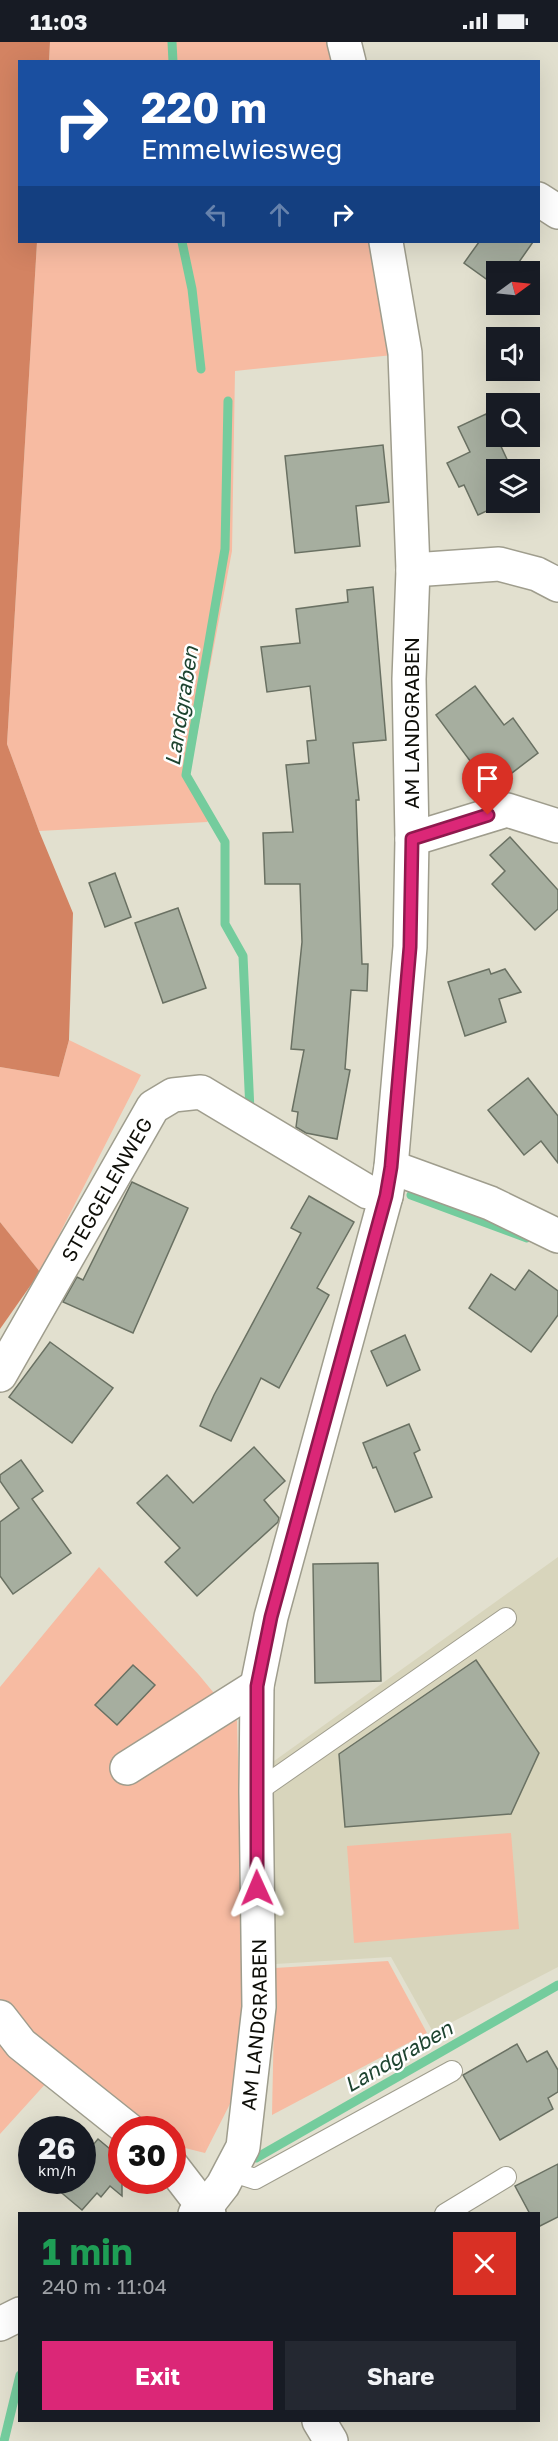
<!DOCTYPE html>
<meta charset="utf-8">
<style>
:root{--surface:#171b24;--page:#242831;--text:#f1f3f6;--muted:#9ea1a6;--accent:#db2777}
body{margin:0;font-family:"Golos Text",sans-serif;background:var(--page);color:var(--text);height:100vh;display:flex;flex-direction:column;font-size:22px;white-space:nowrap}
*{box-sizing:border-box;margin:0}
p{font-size:20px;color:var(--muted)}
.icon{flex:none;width:33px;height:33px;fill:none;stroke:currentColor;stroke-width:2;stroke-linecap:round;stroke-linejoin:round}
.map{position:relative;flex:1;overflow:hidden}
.panel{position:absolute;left:18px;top:2170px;width:522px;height:210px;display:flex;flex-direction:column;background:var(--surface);border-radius:0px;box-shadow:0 6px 24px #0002}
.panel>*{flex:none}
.guide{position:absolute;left:18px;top:18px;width:522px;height:183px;border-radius:0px;box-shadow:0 6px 24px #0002;background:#1a4fa0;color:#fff;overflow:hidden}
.needle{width:39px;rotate:75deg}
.controls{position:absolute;left:486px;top:219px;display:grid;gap:12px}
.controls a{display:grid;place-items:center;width:54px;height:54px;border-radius:0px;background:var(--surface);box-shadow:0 6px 24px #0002;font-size:30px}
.speed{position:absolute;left:18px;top:2074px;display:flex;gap:12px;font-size:30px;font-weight:700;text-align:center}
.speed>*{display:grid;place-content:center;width:78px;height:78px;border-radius:50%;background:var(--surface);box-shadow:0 6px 24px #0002;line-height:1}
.speed small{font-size:15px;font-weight:400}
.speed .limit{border:9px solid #d22;background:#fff;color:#111}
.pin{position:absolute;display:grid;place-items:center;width:51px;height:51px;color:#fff;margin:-62px -26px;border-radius:50% 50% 50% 0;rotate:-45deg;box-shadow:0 0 6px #0007}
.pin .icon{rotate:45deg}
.me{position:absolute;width:66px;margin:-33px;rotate:359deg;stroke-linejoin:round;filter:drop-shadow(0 0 4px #0008)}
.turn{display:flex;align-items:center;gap:21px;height:126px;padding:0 24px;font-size:27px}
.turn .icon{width:78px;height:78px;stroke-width:2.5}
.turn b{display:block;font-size:42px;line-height:51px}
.lanes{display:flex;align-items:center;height:57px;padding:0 24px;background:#0003;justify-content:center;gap:30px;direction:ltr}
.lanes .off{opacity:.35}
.round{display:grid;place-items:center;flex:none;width:63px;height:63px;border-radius:0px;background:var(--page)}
.headline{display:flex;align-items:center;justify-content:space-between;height:102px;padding:0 24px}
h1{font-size:36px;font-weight:700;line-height:45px;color:#1e9e55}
.cta{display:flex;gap:12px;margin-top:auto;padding:12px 24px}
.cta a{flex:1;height:69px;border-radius:0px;background:var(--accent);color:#fff;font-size:24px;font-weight:700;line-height:69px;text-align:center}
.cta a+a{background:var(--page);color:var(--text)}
.status{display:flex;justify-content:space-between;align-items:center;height:42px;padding:0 30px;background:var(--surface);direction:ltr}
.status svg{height:16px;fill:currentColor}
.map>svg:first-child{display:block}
</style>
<div class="status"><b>11:03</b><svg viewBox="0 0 49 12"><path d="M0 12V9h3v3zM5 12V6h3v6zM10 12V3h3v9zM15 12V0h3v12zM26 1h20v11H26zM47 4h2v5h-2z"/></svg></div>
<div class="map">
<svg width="558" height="2399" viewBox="0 0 558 2399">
<rect width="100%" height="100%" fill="#e2e0cf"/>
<path fill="#d8d5bc" d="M 558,1515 L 558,1925 L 433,1990 L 391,1915 L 275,1922 L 270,1722 Z"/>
<g fill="#f7bba2">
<path d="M 50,0 L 338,0 L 342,20 L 49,20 Z"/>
<path d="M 37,200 L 378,200 L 393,313 L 235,329 L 232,509 L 189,735 L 212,775 L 207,780 L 39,789 L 7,702 Z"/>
<path d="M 69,998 L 141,1033 L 40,1230 L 0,1180 L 0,1025 L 59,1035 Z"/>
<path d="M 99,1525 L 199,1633 L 237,1679 L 245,1991 L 233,2056 L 205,2111 L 173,2103 L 172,2088 L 152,2088 L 67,2018 L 0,2092 L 0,1645 Z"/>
<path d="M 511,1791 L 519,1887 L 354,1901 L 347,1804 Z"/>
<path d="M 388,1919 L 427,1991 L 272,2073 L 275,1926 Z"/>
</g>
<g fill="#d38362">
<path d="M 0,0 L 50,0 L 49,19 L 20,20 L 20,200 L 37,200 L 7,702 L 39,789 L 73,871 L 69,998 L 59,1035 L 0,1025 Z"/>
<path d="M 0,1180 L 40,1230 L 0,1287 Z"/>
</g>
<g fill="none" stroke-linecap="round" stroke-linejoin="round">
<g stroke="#74cc9d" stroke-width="9">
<path d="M 172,0 L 173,20"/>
<path d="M 182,200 L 192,247 L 201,327"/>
<path d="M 228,359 L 225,507 L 186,733 L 225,800 L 225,882 L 243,914 L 250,1069 L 253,1071"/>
<path d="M 411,1153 L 527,1196"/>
<path d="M 256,2116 L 558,1943"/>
<path d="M 4,2399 L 20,2333"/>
</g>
</g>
<g fill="#a6ae9f" stroke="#6a7163" stroke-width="1.5">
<path d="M 479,200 L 533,200 L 512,230 L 496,230 L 496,244 L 464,221 Z"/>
<path d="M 486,372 L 512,428 L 496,428 L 496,460 L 506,460 L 478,473 L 464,443 L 459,445 L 447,421 L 470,410 L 458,385 Z"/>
<path d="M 383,403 L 389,460 L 356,464 L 360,504 L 295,511 L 285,414 Z"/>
<path d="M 373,545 L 386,698 L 353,701 L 359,758 L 356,758 L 362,922 L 368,922 L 367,949 L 351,948 L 345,1027 L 350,1028 L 337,1097 L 306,1091 L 296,1085 L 298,1070 L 292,1069 L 304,1008 L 291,1007 L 302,900 L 300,842 L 265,842 L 263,791 L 293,790 L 286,723 L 309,721 L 307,699 L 316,698 L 310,644 L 267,650 L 261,605 L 300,601 L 296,567 L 348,560 L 347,548 Z"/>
<path d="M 475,644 L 504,683 L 513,676 L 538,711 L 491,747 L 436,673 Z"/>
<path d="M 510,795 L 558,848 L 558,867 L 535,888 L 492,842 L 505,829 L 490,813 Z"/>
<path d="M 115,831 L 131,875 L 105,885 L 89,841 Z"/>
<path d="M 178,866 L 206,946 L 163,961 L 135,881 Z"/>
<path d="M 489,927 L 491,932 L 505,927 L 521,950 L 499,957 L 506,980 L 465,994 L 448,940 Z"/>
<path d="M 528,1036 L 558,1074 L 558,1121 L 541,1099 L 524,1113 L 488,1068 Z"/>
<path d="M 132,1140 L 188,1166 L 133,1291 L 63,1260 L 77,1235 L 83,1238 Z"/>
<path d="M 309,1154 L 354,1180 L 317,1246 L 329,1253 L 279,1346 L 261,1336 L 231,1399 L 200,1384 L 214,1353 L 301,1191 L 291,1186 Z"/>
<path d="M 529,1228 L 558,1249 L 558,1273 L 531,1310 L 469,1266 L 491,1232 L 515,1248 Z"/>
<path d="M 405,1293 L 420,1328 L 387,1344 L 371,1309 Z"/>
<path d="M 50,1300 L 113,1346 L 72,1401 L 9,1355 Z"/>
<path d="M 409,1382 L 420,1408 L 414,1411 L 432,1455 L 395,1470 L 376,1425 L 373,1426 L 363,1401 Z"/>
<path d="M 254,1405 L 285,1439 L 264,1458 L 279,1476 L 278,1480 L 197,1554 L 165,1520 L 180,1506 L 137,1461 L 167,1433 L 193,1461 Z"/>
<path d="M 21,1418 L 43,1449 L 32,1457 L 71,1511 L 13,1552 L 0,1534 L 0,1480 L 19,1466 L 0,1439 L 0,1433 Z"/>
<path d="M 378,1521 L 381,1639 L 315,1641 L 313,1522 Z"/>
<path d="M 476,1618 L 539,1711 L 511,1772 L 345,1785 L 339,1712 Z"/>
<path d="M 133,1623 L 155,1643 L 117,1683 L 95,1663 Z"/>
<path d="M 517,2002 L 527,2020 L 547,2009 L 558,2028 L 558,2050 L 548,2056 L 553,2067 L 500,2098 L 463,2033 Z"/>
<path d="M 98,2097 L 122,2117 L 122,2154 L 110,2144 L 101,2155 L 97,2151 L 82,2168 L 57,2147 L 64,2139 L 82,2139 L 82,2116 Z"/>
<path d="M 558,2122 L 558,2175 L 538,2185 L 538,2172 L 530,2172 L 515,2144 Z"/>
</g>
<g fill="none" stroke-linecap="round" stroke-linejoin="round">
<g stroke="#9f9d8d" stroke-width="22">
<g id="lane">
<path d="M 256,1750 L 506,1576"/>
<path d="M 230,2129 L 255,2137 L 452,2029"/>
<path d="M 445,2172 L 506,2135"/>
</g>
</g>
<g stroke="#9f9d8d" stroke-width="36">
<g id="street">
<path d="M 344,0 L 349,20"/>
<path d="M 538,157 L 558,170"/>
<path d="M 413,528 L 499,522 L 537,532 L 558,543"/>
<path d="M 412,797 L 507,768 L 558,784"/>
<path d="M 391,1125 L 490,1161 L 558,1194"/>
<path id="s1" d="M 0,1333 L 153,1065 L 173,1053 L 201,1050 L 368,1150 L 386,1154"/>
<path d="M 127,1726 L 257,1644"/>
<path d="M 0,1975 L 21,2002 L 129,2088"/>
<path d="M 172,2124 L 209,2172"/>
<path id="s2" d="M 195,2172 L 205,2166 L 223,2143 L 243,2105 L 259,1965 L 256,1750 L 257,1644 L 271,1575 L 386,1154 L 391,1125 L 410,905 L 412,797 L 409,637 L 413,528 L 405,311 L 386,200"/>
<path d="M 0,2282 L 20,2272"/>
<path d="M 319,2379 L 331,2399"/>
</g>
</g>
<use href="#lane" stroke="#fff" stroke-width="20"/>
<use href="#street" stroke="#fff" stroke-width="33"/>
</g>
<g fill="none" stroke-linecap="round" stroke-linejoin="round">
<g stroke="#8e194d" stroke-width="15">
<path id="route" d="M 257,1846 L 257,1644 L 271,1575 L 386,1154 L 391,1125 L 410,905 L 412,797 L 488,773"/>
</g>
<use href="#route" stroke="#db2777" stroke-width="10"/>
</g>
<g text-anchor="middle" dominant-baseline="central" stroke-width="5" stroke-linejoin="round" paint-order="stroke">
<g font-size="20" fill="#0e0e08" stroke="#fff">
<text transform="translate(411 681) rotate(-90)">AM LANDGRABEN</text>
<text stroke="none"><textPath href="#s1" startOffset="214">STEGGELENWEG</textPath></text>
<text stroke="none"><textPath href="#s2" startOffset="207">AM LANDGRABEN</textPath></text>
</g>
<g font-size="21" font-style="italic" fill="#1e4430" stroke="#fff">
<text transform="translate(181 664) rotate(-81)">Landgraben</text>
<text transform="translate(398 2014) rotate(-30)">Landgraben</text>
</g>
</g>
</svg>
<div class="controls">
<a><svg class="needle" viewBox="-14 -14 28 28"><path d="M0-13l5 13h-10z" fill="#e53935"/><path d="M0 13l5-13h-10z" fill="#9ea1a6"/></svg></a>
<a><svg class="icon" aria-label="sound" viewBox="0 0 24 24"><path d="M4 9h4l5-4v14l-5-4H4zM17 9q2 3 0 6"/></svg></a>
<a><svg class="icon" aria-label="search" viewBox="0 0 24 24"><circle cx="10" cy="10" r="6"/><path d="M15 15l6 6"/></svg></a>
<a><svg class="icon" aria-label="layers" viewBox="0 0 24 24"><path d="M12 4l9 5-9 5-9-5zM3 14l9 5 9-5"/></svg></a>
</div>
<div class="speed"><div>26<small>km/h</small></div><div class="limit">30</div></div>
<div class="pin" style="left:488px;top:773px;background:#d93025"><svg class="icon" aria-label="arrive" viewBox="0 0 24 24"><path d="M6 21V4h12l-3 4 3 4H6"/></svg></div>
<svg class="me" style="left:257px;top:1846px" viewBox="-20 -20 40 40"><path d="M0-17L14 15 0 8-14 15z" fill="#db2777" stroke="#fff" stroke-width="4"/></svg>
<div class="guide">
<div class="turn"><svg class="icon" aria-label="right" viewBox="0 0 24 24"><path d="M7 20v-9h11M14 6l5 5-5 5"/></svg><div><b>220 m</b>Emmelwiesweg</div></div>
<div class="lanes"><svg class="icon off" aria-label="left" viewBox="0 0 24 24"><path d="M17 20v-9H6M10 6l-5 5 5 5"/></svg><svg class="icon off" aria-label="ahead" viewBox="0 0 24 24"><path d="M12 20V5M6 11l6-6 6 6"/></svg><svg class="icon" aria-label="right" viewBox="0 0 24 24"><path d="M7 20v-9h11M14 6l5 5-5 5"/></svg></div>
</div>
<section class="panel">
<div class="headline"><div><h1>1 min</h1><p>240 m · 11:04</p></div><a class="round" style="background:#d93025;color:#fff"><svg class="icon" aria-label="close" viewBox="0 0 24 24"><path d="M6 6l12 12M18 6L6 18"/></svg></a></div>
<div class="cta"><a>Exit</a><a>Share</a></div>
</section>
</div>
